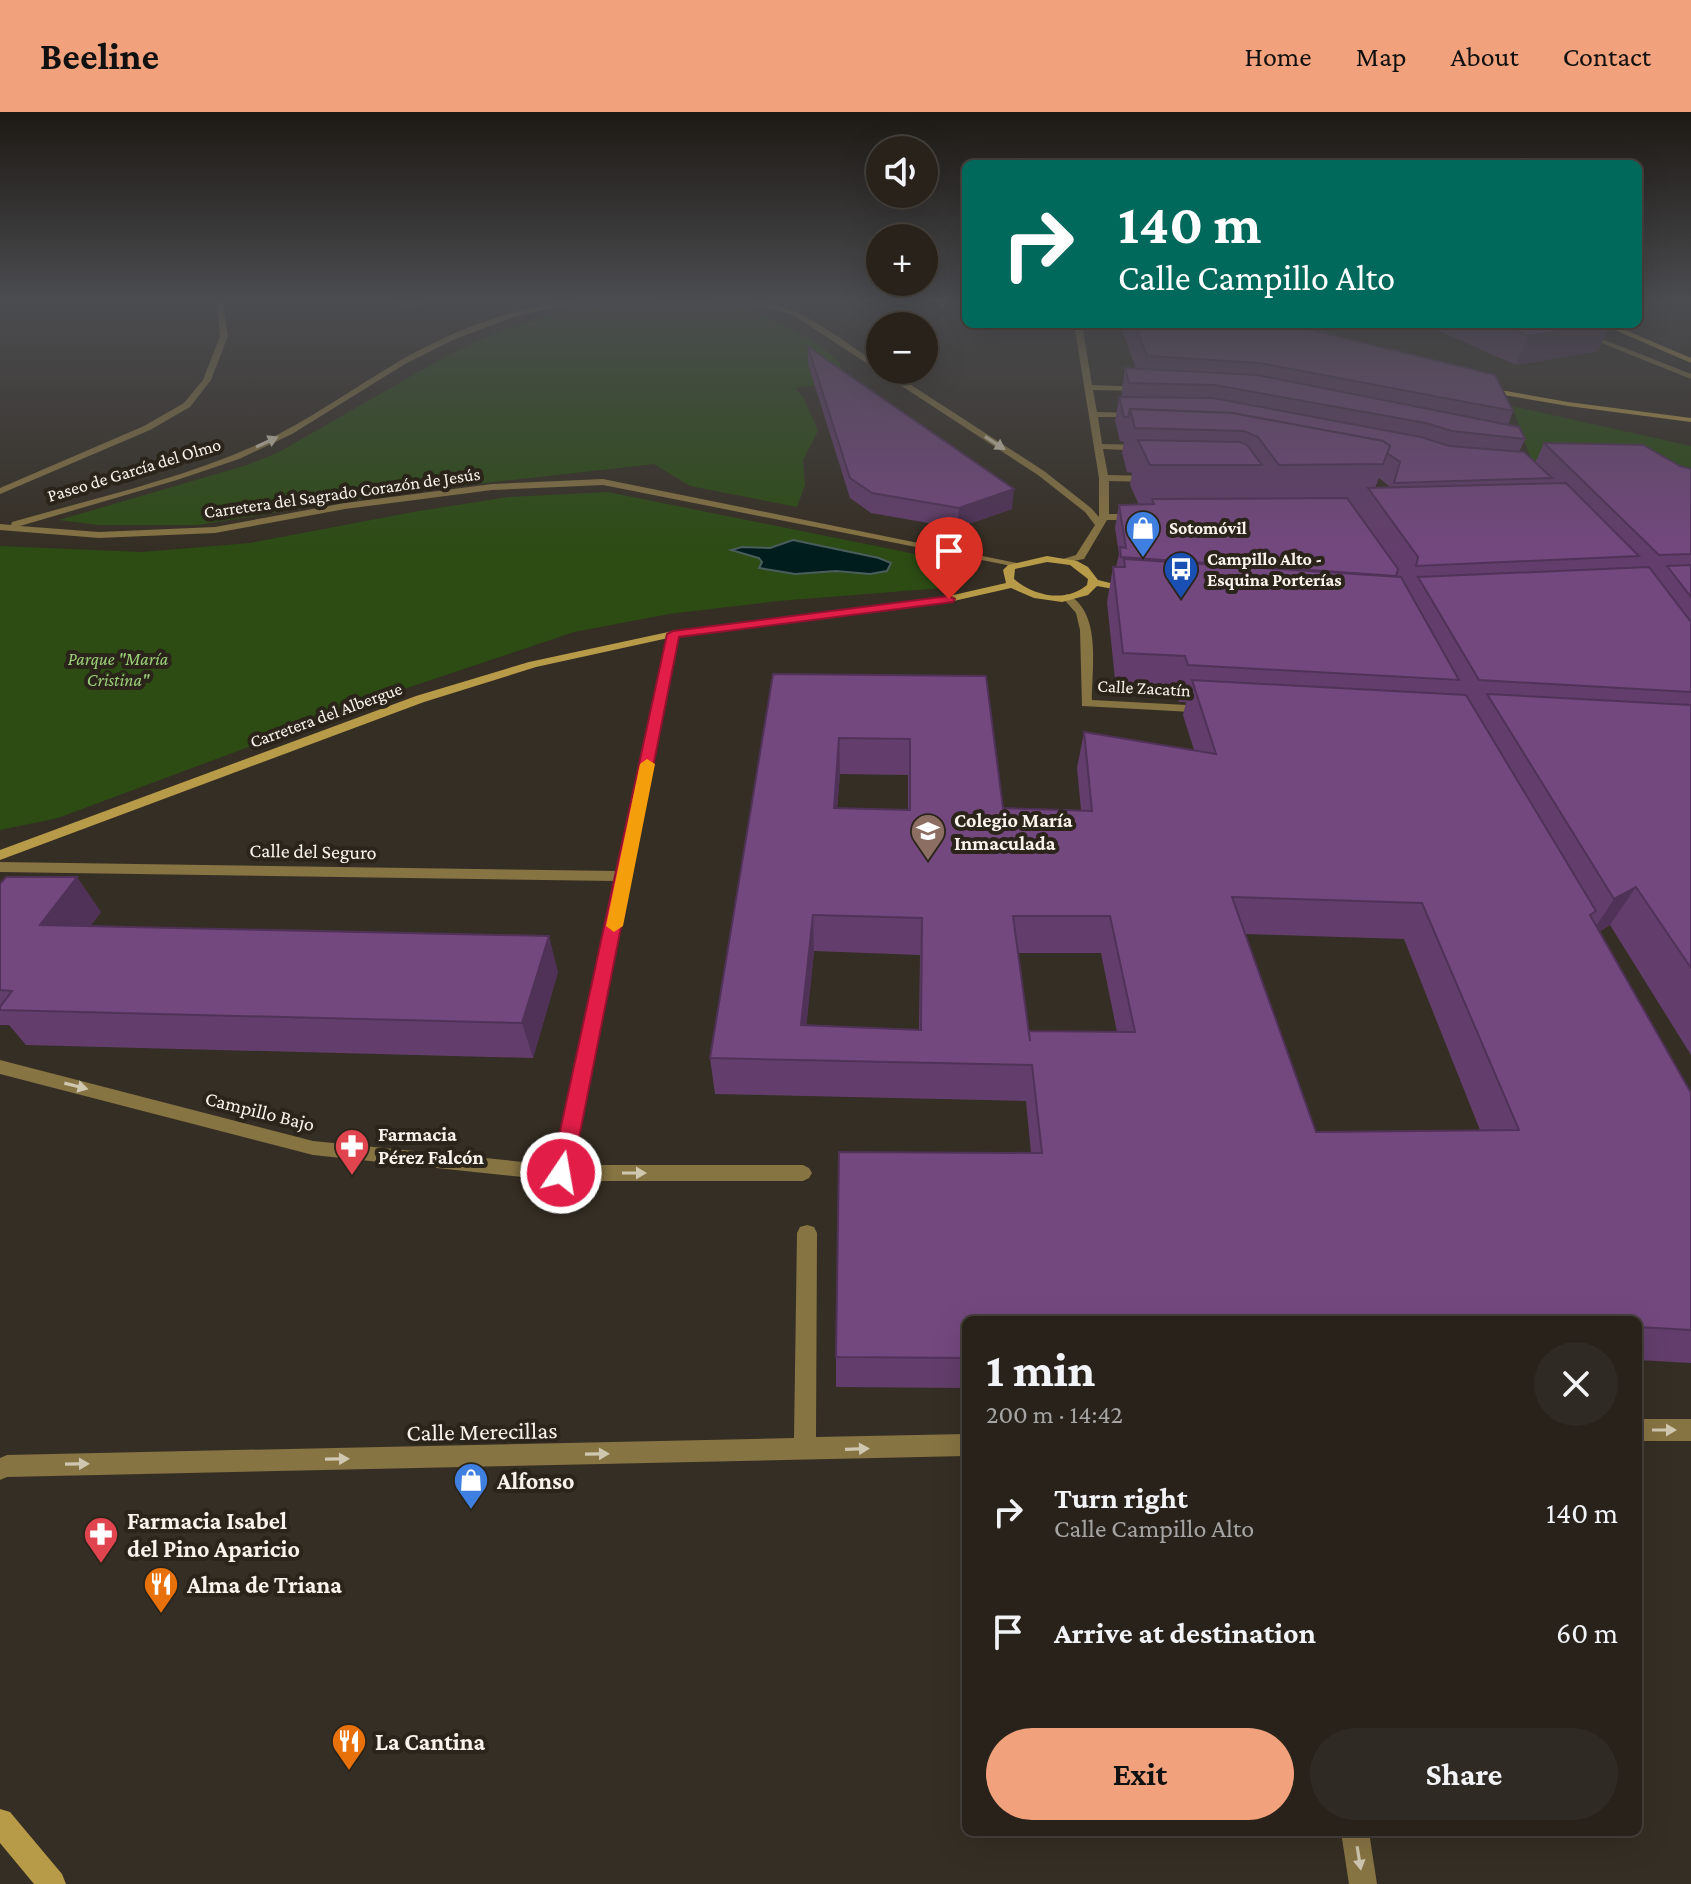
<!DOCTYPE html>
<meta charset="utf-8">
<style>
:root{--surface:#28221b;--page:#302a24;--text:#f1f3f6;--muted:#a5a4a3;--line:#443f3a;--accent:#f1a17c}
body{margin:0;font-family:"Crimson Pro",serif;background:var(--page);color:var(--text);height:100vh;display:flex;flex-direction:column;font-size:30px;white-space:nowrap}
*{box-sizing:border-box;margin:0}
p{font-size:26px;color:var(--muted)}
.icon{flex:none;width:44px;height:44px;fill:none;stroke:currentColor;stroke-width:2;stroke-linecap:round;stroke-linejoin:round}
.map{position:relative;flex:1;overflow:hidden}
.side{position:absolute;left:962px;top:1204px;width:680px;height:520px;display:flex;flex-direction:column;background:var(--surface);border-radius:12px;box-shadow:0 8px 32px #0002,0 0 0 2px var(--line)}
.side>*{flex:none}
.hud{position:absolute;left:962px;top:48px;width:680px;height:168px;border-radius:12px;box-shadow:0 8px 32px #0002,0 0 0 2px var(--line);background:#00695c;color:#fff;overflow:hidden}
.controls{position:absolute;left:866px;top:24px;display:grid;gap:16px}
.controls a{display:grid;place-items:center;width:72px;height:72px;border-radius:50%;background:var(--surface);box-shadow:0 8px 32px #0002,0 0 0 2px var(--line);font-size:40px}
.pin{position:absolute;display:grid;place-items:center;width:68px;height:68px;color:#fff;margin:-82px -34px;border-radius:50% 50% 50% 0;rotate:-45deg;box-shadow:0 0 8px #0007}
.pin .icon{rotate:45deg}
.me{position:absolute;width:88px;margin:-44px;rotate:12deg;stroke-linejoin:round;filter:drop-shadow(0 0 6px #0008)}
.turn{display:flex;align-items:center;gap:28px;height:168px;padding:0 24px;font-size:36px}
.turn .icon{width:104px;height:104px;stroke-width:2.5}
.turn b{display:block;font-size:56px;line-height:68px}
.round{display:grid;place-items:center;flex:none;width:84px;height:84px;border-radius:42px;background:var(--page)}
.overview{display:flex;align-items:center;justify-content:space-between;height:136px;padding:0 24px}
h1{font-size:48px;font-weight:700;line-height:60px}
.cta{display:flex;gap:16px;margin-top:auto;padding:16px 24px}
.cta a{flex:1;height:92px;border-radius:48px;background:var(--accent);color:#111;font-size:32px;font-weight:700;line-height:92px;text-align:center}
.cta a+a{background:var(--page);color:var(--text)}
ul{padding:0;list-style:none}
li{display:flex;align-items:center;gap:24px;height:120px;padding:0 24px}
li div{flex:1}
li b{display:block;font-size:30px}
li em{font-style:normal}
header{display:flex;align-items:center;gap:48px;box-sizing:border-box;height:112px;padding:0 40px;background:var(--accent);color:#111}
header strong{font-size:38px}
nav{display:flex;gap:44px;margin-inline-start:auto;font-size:28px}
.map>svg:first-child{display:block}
</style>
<header>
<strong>Beeline</strong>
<nav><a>Home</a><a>Map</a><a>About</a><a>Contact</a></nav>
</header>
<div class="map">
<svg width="1691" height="1772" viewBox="0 0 1691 1772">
<rect width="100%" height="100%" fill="#352e24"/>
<g fill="#2c4c14">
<path d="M 673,190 C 694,190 715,190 736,195 C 763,200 832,233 843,258 L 823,272 L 795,276 L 804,286 L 818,319 L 803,348 L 805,373 L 797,395 L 690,374 L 654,352 L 390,382 L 198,413 L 98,413 L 59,408 L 247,353 L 279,340 L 448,243 L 500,219 L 554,202 L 608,194 Z"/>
<path d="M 1512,294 L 1691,334 L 1691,391 L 1535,358 Z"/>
<path d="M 608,380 L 950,449 L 965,461 L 965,468 L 955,475 L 778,489 L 669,502 L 574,520 L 404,577 L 58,706 L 0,718 L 0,434 L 142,440 L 250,431 L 413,400 L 508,385 Z"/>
</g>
<path fill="#001d1e" stroke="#4a5d5c" stroke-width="2" d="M 793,428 L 879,446 L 891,451 L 887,459 L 870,462 L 836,459 L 795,462 L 759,456 L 762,450 L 759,446 L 731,438 L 742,435 L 770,436 Z"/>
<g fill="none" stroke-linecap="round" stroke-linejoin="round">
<g fill="#877443" fill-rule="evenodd">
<path d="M 217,190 L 223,190 L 228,224 L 211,268 L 190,295 L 150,318 L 0,382 L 0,376 L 144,314 L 184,291 L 203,268 L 220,224 Z"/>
<path d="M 563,190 L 576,190 L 513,205 L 453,228 L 405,252 L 292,322 L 239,347 L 177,368 L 20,414 L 99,420 L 215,415 L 345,391 L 492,372 L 603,367 L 1022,452 L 1017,455 L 603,373 L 492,378 L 345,397 L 215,421 L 99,426 L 0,418 L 0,412 L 11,413 L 12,410 C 95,386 182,367 261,331 C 309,308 352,277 398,250 C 449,220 504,199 563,190 Z"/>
<path d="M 748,190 C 795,187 842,229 880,253 L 880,258 L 888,258 L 1044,359 L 1091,396 L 1099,405 L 1099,366 L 1074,212 L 1082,212 L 1092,273 L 1143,275 L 1147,277 L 1143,279 L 1093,278 L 1097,300 L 1137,301 L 1141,303 L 1137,305 L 1098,305 L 1102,332 L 1145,333 L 1149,336 L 1145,339 L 1103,337 L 1108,363 L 1151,364 L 1156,367 L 1151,370 L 1109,369 L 1109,402 L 1136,402 L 1141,405 L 1136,408 L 1107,408 L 1084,447 L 1063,451 L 1063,447 L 1076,443 L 1095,413 L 1085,400 L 1038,363 L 793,203 Z"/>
<path d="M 1554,212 L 1564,212 L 1691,262 L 1691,267 Z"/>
<path d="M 1067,482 C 1102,500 1092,555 1092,588 L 1206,594 L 1210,595 L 1210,601 L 1082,594 L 1080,518 L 1076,501 L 1062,485 Z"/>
<path d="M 673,519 L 679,522 L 630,761 L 632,764 L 629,768 L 572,1053 L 803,1053 L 809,1056 L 812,1061 L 809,1066 L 803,1069 L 561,1069 L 313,1043 L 0,962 L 0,948 L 313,1029 L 554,1053 L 615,769 L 0,760 L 0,750 L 617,759 L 667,522 Z"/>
<path d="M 807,1113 L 814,1115 L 817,1121 L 816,1325 L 966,1322 L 966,1344 L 7,1365 L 0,1368 L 0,1346 L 7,1343 L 794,1326 L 797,1121 L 800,1115 Z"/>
<rect x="1638" y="1307" width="53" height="22"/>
<path d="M 1341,1720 L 1369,1720 L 1377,1772 L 1349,1772 Z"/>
</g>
<g fill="#b89b48" fill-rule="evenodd">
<path d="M 1601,212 L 1611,212 L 1691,246 L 1691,251 Z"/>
<path d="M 1483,275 L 1568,290 L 1691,306 L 1691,310 L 1568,294 L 1480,279 Z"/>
<path d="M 1047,444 L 1077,449 L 1088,455 L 1098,468 L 1135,477 L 1130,480 L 1097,474 L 1088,483 L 1062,490 L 1034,486 L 1011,476 L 949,490 L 673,525 L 536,555 L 424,590 L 0,748 L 0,738 L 416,584 L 529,550 L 673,519 L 949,484 L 1006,471 L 1003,458 L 1008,453 ZM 1047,450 L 1070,453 L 1088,467 L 1087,473 C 1066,491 1034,484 1014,467 L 1015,457 Z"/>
<path d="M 0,1697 L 10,1700 L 62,1762 L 66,1772 L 34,1772 L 0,1731 Z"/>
</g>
</g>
<g fill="#633e6c" fill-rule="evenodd">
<path d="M 390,190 L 428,190 L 409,195 Z"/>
<path d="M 1120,212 L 1287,212 L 1513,299 L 1508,313 L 1525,327 L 1519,340 L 1535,351 L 1544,331 L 1691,357 L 1691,943 L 1610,813 L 1599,820 L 1691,981 L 1691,1251 L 1638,1248 L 1638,1208 L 966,1208 L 966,1276 L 836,1275 L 836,1245 L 1031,1041 L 1026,989 L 715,982 L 710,946 L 773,562 L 986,564 L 1003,696 L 1081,698 L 1077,656 L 1084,620 L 1194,638 L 1183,603 L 1186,590 L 1179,590 L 1176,581 L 1116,577 L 1107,490 L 1113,455 L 1116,455 L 1119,442 L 1115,416 L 1119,393 L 1139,393 L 1130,373 L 1132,361 L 1127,360 L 1122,341 L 1124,330 L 1120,329 L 1115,309 L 1119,285 L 1121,285 L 1125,256 L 1136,257 ZM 1379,366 L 1390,375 L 1375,376 ZM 840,662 L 908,663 L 908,698 L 837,696 ZM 1245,822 L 1404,827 L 1480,1018 L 1316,1020 ZM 814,839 L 920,843 L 919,918 L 806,914 ZM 1018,841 L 1101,841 L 1117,920 L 1028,920 Z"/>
<path d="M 1423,212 L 1610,212 L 1598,239 L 1516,253 Z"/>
<path d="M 808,235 L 1012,397 L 957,416 L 871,401 L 850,386 L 808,252 Z"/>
<path d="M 0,772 L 101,800 L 90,814 L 558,860 L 533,946 L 26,933 L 9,913 L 0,913 Z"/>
</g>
<g fill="#503258">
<path d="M 408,190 L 428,190 L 409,195 Z"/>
<path d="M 1604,212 L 1610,212 L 1598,239 L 1516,253 L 1528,224 Z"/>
<path d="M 1014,377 L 1012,397 L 957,416 L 959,396 Z"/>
<path d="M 839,626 L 840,662 L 834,732 L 834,696 Z"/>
<path d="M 77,765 L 101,800 L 65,848 L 40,813 Z"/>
<path d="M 1636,775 L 1610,813 L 1588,826 L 1614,787 Z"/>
<path d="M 813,803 L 814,839 L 803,949 L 801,913 Z"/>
<path d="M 549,824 L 558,860 L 533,946 L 522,911 Z"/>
</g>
<g fill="#73487e" stroke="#503258" stroke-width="2" fill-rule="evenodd">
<path d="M 1135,212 L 1287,212 L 1495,263 L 1513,299 L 1259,251 L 1147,244 Z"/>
<path d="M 1498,212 L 1604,212 L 1528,224 Z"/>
<path d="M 808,235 L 1014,377 L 959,396 L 872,381 L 850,366 Z"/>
<path d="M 1125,256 L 1257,263 L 1519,315 L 1525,327 L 1452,319 L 1426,311 L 1215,273 L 1129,271 Z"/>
<path d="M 1119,285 L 1213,286 L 1421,325 L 1449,334 L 1524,340 L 1552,366 L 1394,371 L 1400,350 L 1387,341 L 1390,334 L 1383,329 L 1232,301 L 1130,297 L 1128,305 L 1124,305 Z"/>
<path d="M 1130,297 L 1232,301 L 1383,329 L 1390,334 L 1383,352 L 1279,353 L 1258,325 L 1244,319 L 1135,316 Z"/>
<path d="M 1138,328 L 1240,330 L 1247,333 L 1262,353 L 1150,353 Z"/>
<path d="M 1544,331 L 1643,333 L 1680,354 L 1691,357 L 1691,442 L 1659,443 Z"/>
<path d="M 1566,371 L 1639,444 L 1416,454 L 1418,445 L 1368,376 Z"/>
<path d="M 1347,386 L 1398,457 L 1396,464 L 1121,445 L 1120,435 L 1126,436 L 1119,393 L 1154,392 L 1152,387 Z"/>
<path d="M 1124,447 L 1401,465 L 1459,568 L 1188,553 L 1185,544 L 1123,541 L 1113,455 L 1125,455 Z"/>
<path d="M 1691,453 L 1691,485 L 1667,454 Z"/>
<path d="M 1649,455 L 1691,510 L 1691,580 L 1479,568 L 1418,465 Z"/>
<path d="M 773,562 L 986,564 L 1003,696 L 1092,699 L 1084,620 L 1216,642 L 1192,568 L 1466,583 L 1596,799 L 1590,803 L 1691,981 L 1691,1218 L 1638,1215 L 1638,1208 L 1411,1208 L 1358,1207 L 1358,1208 L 966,1208 L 966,1246 L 836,1245 L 839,1040 L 1042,1041 L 1032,953 L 710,946 ZM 839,626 L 910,627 L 910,698 L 834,696 ZM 1232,785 L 1422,791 L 1519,1018 L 1316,1020 ZM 813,803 L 922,806 L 921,918 L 801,913 ZM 1013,804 L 1110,804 L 1135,920 L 1029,919 L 1030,929 Z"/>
<path d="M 1487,582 L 1691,593 L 1691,856 L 1636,775 L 1614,787 Z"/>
<path d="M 6,765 L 77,765 L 40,813 L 549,824 L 522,911 L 0,898 L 0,895 L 12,879 L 0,878 L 0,772 Z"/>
</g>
<defs><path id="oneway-solid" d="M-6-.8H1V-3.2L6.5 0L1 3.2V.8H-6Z" transform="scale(2)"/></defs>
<g fill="#d0c7b1">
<use href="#oneway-solid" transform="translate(267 330) rotate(-25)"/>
<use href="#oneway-solid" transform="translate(995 331) rotate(33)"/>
<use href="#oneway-solid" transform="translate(76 974) rotate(14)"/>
<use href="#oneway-solid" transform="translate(634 1061)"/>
<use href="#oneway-solid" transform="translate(1664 1318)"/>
<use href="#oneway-solid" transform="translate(857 1337) rotate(-2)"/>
<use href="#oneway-solid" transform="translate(597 1342) rotate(-1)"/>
<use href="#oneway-solid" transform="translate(337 1347) rotate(-1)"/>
<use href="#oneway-solid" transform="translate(77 1352) rotate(-1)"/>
<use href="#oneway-solid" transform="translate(1359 1746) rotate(81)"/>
</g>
<linearGradient id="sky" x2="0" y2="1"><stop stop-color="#1d1914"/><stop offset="0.43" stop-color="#4b4c50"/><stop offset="1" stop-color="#4b4c50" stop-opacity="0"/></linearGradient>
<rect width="1691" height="438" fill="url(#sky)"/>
<path fill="#e11d48" stroke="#92132f" stroke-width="2" d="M 949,484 L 955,487 L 953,490 L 679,525 L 572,1061 L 569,1067 L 561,1070 L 554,1067 L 551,1061 L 667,522 L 673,519 Z"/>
<path fill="#f59e0b" d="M 647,647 L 655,652 L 623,814 L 614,820 L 606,814 L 640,652 Z"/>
<defs>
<g id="shop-pin" transform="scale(1.8)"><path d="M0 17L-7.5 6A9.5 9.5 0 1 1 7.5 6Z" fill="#3f7fe0" stroke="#2b241a"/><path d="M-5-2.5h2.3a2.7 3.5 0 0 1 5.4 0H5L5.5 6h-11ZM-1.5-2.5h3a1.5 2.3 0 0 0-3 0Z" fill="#fff"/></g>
<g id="bus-pin" transform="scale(1.8)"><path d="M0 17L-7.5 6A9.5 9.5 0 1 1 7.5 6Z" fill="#1a4fb4" stroke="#2b241a"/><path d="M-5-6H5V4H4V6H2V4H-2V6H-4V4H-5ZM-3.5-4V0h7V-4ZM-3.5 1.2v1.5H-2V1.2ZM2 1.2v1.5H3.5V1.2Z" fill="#fff"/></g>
<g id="school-pin" transform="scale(1.8)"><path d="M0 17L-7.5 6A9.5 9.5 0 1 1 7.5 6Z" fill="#8d6e63" stroke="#2b241a"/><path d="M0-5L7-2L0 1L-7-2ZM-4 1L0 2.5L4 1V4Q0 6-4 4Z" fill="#fff"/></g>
<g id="pharmacy-pin" transform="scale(1.8)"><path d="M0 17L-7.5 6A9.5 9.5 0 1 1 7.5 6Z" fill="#e0444e" stroke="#2b241a"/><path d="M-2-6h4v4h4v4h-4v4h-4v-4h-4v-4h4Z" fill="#fff"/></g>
<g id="restaurant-pin" transform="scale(1.8)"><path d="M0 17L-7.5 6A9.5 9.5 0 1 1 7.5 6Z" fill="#e8710a" stroke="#2b241a"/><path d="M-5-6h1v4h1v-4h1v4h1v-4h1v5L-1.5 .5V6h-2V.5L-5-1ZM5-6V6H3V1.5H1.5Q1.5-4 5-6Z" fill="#fff"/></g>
</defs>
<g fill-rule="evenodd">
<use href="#shop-pin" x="1143" y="416"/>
<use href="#bus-pin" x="1181" y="457"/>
<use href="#school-pin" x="928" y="719"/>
<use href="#pharmacy-pin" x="352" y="1034"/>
<use href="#shop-pin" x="471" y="1368"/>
<use href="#pharmacy-pin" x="101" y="1422"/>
<use href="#restaurant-pin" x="161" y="1472"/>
<use href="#restaurant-pin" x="349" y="1629"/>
</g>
<g text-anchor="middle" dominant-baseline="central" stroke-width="8" stroke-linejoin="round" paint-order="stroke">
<g font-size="18" fill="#f8f3ec" stroke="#2b241a">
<text transform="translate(134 358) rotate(-17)">Paseo de García del Olmo</text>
<text transform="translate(342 381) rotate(-8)">Carretera del Sagrado Corazón de Jesús</text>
<text transform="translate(1144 576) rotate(3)">Calle Zacatín</text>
<text transform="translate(326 603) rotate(-20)">Carretera del Albergue</text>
</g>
<g font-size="18" font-weight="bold" fill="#f8f3ec" stroke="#2b241a" text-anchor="start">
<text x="1169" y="416">Sotomóvil</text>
<text x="1207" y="447">Campillo Alto -<tspan x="1207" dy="21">Esquina Porterías</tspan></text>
</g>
<g font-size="18" font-style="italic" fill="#9bd179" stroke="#2b241a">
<text x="118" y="547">Parque "María<tspan x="118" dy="21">Cristina"</tspan></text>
</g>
<g font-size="20" font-weight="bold" fill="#f8f3ec" stroke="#2b241a" text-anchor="start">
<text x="954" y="708">Colegio María<tspan x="954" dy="23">Inmaculada</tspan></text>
<text x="378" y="1022">Farmacia<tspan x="378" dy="23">Pérez Falcón</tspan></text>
</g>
<g font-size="20" fill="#f8f3ec" stroke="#2b241a">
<text transform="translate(313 739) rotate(1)">Calle del Seguro</text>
<text transform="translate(260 999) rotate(14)">Campillo Bajo</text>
</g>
<g font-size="24" fill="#f8f3ec" stroke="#2b241a">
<text transform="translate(482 1319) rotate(-1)">Calle Merecillas</text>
</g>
<g font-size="24" font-weight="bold" fill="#f8f3ec" stroke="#2b241a" text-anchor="start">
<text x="497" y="1368">Alfonso</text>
<text x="127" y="1408">Farmacia Isabel<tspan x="127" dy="28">del Pino Aparicio</tspan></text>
<text x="187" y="1472">Alma de Triana</text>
<text x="375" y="1629">La Cantina</text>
</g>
</g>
</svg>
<div class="controls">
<a><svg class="icon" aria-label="sound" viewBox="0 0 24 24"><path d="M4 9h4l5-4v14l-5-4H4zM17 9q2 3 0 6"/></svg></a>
<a>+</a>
<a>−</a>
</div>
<div class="pin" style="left:949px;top:487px;background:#d93025"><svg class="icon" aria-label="arrive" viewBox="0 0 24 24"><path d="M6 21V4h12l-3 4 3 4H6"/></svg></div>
<svg class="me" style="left:561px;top:1061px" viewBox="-20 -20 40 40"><circle r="17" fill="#e11d48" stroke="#fff" stroke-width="3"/><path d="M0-11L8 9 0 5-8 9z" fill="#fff"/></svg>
<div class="hud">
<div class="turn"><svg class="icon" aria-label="right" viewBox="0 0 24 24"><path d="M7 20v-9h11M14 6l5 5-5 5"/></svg><div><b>140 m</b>Calle Campillo Alto</div></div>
</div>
<section class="side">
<div class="overview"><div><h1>1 min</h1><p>200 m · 14:42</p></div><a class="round"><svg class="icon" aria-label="close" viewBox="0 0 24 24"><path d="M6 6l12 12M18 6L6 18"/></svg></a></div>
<ul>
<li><svg class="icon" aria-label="right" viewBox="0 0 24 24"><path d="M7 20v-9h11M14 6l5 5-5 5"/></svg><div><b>Turn right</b><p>Calle Campillo Alto</p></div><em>140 m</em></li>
<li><svg class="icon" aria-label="arrive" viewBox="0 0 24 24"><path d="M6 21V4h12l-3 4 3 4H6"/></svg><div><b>Arrive at destination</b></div><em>60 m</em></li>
</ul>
<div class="cta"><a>Exit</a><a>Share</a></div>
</section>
</div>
